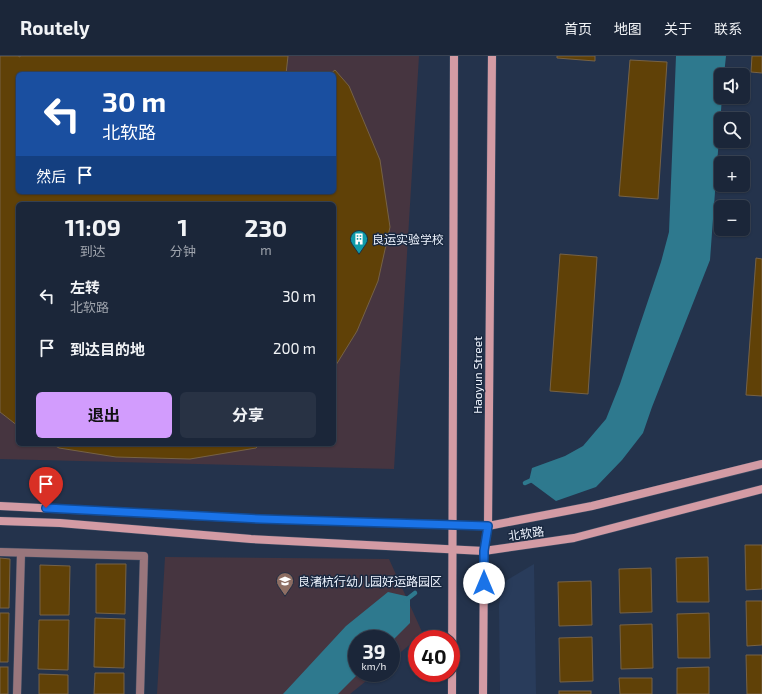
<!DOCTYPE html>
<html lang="zh">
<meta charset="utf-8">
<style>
:root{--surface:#1b2639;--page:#283244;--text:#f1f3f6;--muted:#a0a5ae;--line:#394353;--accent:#d29cfd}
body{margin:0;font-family:"Exo 2","Noto Sans SC",sans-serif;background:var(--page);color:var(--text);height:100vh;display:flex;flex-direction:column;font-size:15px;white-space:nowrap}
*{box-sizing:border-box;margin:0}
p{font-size:13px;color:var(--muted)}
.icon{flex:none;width:22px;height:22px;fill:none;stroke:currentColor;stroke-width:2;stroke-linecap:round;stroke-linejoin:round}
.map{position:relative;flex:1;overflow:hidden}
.sheet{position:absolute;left:16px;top:146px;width:320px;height:244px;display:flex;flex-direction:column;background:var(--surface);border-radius:6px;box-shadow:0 1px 3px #0004,0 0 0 1px var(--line)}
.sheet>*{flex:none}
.top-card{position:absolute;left:16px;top:16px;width:320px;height:122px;border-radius:6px;box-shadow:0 1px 3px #0004,0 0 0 1px var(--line);background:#1a4fa0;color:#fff;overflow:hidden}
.fabs{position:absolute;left:714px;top:12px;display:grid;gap:8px}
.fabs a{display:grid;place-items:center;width:36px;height:36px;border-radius:6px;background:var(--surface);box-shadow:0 1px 3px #0004,0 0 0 1px var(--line);font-size:20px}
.speed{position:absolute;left:348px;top:574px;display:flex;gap:8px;font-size:20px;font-weight:700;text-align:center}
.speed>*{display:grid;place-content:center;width:52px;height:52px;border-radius:50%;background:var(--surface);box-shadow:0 1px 3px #0004,0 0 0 1px var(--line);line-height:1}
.speed small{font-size:10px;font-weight:400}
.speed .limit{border:6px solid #d22;background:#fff;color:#111}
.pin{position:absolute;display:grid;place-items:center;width:34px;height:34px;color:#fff;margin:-41px -17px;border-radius:50% 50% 50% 0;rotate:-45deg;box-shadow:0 0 4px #0007}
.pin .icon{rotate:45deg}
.me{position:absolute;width:44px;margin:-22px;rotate:0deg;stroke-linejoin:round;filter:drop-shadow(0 0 3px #0008)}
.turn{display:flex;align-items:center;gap:14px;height:84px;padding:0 20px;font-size:18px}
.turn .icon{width:52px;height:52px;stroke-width:2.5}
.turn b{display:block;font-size:28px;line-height:34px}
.then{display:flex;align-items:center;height:38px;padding:0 20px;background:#0003;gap:8px;font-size:15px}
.eta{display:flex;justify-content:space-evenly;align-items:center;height:68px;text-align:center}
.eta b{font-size:24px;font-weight:700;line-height:28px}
.cta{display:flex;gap:8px;margin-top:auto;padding:8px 20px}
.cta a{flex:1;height:46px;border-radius:6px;background:var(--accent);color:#111;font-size:16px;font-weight:700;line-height:46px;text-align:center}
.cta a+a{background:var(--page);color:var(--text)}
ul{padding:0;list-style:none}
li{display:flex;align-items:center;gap:12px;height:52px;padding:0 20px}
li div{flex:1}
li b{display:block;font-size:15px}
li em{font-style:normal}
header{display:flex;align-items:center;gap:24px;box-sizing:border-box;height:56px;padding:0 20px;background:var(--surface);border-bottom:1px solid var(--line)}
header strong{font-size:19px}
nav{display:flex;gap:22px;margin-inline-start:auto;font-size:14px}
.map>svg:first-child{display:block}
</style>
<header>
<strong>Routely</strong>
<nav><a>首页</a><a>地图</a><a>关于</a><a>联系</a></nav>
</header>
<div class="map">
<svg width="762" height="638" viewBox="0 0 762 638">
<rect width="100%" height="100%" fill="#24334c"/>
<path fill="#293c5b" d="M 534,508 L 536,638 L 500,638 L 499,550 L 501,534 L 507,524 Z"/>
<g fill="#463540" fill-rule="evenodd">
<path d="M 0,0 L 419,0 L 394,413 L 0,403 ZM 18,18 L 334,18 L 334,136 L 18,136 ZM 18,148 L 334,148 L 334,388 L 18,388 Z"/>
<path d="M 165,501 L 389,503 L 423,578 L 391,604 L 391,583 L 357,583 L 357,617 L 376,617 L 350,638 L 157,638 Z"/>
</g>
<g fill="#2e798e">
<path d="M 676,0 L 726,0 L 724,19 L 721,19 L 721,41 L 722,41 L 710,204 L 652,351 L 643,377 L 622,404 L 596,431 L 556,445 L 529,425 L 532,412 L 565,400 L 583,390 L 606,363 L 620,328 L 661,206 L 669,176 Z"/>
<path d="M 388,536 L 410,541 L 410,567 L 391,586 L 391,583 L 357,583 L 357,617 L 359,617 L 338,638 L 283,638 L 346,570 Z"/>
</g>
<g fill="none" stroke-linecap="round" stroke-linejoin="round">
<g stroke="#2e798e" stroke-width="4.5">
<path d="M 525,427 L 534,423"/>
<path d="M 406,544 L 415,537"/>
</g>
</g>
<g fill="#604107" stroke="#766246">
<path d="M 0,0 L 19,0 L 19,1 L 21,0 L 288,0 L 286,18 L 18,18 L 18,136 L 334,136 L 334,18 L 330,18 L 335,14 L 349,30 L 380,104 L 390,171 L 378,225 L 357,275 L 336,309 L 334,311 L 334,148 L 18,148 L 18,370 L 0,356 Z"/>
<path d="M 557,0 L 595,0 L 595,5 L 557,2 Z"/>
<path d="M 752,0 L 762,0 L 762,17 L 751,16 Z"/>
<path d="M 630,4 L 667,6 L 658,143 L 619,140 Z"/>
<path d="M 560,198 L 597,201 L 588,338 L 550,335 Z"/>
<path d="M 756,202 L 762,203 L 762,340 L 746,339 Z"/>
<path d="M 52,388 L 260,388 L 256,392 L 190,403 L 116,401 L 59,392 Z"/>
<path d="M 745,489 L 762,489 L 762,533 L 746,534 Z"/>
<path d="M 708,501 L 709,546 L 677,546 L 676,502 Z"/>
<path d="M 0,502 L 10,503 L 9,552 L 0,552 Z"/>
<path d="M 96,508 L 126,508 L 125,558 L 96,557 Z"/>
<path d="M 40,509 L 70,510 L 69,559 L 40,559 Z"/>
<path d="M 651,512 L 652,556 L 620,557 L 619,513 Z"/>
<path d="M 591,525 L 592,569 L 559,570 L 558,526 Z"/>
<path d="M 746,545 L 762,545 L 762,589 L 747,590 Z"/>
<path d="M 0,557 L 9,557 L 8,606 L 0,606 Z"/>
<path d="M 709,557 L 710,602 L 678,602 L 677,558 Z"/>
<path d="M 95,562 L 125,563 L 124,612 L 94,611 Z"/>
<path d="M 39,564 L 69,564 L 68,614 L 38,613 Z"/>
<path d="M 652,568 L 653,612 L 621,613 L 620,569 Z"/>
<path d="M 592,581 L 593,625 L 560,626 L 559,582 Z"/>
<path d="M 746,599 L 762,599 L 762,638 L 747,638 Z"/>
<rect x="0" y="611" width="8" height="27"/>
<path d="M 709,611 L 709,638 L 677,638 L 677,612 Z"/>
<path d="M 95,617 L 124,617 L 124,638 L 94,638 Z"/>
<path d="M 39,618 L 68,619 L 68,638 L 39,638 Z"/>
<path d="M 619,622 L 652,622 L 652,638 L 620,638 Z"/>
<rect x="559" y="635" width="32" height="3"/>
</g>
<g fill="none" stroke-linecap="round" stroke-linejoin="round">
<g stroke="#404e65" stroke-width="9">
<g id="lane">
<path d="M 0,496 L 144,500 L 140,638"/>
<path d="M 17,638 L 21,497"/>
</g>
</g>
<g stroke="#404e65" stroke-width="9">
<g id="secondary">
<path d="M 0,450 L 261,463 L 488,470 L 592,450 L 762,408"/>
<path d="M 0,465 L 60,467 L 251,483 L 484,495 L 574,482 L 762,433"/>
<path d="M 452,638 L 454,0"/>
<path d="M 483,638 L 484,495 L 488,470 L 492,0"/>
</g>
</g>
<use href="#lane" stroke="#99767c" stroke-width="8"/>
<use href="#secondary" stroke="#d39ba4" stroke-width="8"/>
</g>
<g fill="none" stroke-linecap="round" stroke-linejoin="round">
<g stroke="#114b97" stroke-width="10">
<path id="route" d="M 46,452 L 261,463 L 488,470 L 484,495 L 484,527"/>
</g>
<use href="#route" stroke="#1a73e8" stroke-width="7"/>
</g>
<defs>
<g id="building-pin" transform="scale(0.9)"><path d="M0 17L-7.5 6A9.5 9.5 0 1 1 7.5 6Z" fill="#0f9aa8" stroke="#1a2941"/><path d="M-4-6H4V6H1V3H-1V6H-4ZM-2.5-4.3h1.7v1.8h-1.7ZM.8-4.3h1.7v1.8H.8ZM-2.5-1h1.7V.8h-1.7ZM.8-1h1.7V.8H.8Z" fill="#fff"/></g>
<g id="school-pin" transform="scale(0.9)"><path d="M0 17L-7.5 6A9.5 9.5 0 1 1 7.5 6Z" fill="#8d6e63" stroke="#1a2941"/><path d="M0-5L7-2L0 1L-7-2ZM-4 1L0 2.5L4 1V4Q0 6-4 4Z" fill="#fff"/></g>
</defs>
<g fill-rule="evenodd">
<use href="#building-pin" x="359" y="183"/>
<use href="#school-pin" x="285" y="525"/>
</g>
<g text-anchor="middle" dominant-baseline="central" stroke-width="3" stroke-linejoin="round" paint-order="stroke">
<g font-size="12" fill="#edf3fd" stroke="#1a2941" text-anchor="start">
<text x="372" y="183">良运实验学校</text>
<text x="298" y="525">良渚杭行幼儿园好运路园区</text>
</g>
<g font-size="12" fill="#edf3fd" stroke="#1a2941">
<text transform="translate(477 319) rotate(-90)">Haoyun Street</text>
<text transform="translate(526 477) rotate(-8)">北软路</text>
</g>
</g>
</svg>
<div class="fabs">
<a><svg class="icon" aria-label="sound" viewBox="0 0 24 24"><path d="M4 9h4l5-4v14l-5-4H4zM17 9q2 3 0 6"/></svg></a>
<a><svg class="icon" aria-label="search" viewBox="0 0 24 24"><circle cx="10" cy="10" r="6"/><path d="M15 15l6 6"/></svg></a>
<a>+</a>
<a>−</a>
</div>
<div class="speed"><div>39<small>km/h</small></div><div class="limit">40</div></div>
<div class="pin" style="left:46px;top:452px;background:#d93025"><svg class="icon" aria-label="arrive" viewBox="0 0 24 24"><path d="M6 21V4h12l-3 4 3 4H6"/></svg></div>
<svg class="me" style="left:484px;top:527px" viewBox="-20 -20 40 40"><circle r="19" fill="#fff"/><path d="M0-13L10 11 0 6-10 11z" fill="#1a73e8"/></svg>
<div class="top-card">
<div class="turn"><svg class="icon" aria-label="left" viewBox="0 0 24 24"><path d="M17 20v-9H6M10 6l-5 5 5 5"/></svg><div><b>30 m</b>北软路</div></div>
<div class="then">然后<svg class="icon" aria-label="arrive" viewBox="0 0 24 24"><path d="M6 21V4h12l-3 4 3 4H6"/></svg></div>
</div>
<section class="sheet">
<div class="eta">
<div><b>11:09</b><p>到达</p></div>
<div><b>1</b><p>分钟</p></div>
<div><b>230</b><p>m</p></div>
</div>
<ul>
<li><svg class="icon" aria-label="left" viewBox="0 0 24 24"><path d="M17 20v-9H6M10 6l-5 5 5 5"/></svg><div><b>左转</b><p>北软路</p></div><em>30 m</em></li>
<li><svg class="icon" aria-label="arrive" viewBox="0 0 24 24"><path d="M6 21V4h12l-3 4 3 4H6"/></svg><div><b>到达目的地</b></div><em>200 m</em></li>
</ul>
<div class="cta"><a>退出</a><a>分享</a></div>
</section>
</div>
